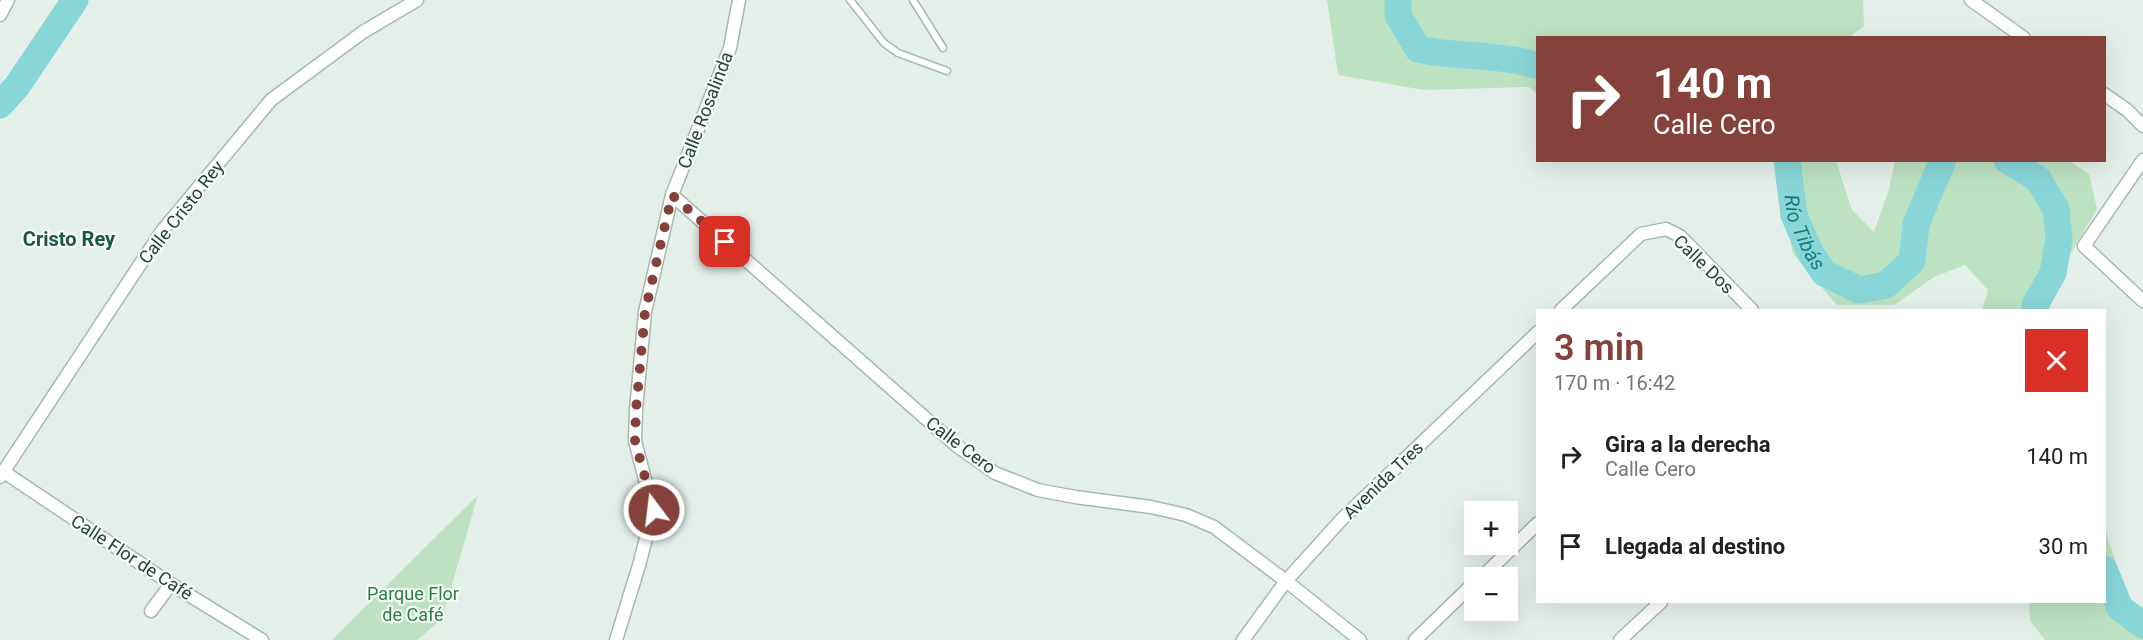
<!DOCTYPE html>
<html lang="es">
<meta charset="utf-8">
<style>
:root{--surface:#fff;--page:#f6f6f6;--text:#202124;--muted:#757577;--accent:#84423a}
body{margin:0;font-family:Roboto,sans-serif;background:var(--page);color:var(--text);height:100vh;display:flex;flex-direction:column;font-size:22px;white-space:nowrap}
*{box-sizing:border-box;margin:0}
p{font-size:20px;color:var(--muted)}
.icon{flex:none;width:33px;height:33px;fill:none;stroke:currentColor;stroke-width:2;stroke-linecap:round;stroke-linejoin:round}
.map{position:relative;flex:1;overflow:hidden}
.details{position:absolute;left:1536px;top:309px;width:570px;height:294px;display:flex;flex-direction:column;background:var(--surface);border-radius:0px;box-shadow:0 6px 24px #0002}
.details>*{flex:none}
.hud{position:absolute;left:1536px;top:36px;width:570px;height:126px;border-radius:0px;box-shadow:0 6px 24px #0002;background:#84423a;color:#fff;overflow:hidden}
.fabs{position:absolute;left:1464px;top:501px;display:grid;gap:12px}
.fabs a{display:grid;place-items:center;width:54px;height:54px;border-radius:0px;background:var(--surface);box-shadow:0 6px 24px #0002;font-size:30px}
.pin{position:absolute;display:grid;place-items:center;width:51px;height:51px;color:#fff;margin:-26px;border-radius:12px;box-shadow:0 3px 9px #0006}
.me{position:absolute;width:66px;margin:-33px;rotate:345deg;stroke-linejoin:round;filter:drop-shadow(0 0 4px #0008)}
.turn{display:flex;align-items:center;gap:21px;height:126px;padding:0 18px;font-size:27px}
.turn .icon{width:78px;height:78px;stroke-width:2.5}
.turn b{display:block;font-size:42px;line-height:51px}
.round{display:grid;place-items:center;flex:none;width:63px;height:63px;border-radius:0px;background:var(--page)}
.overview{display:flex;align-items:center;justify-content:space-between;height:102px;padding:0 18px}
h1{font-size:36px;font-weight:600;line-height:45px;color:var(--accent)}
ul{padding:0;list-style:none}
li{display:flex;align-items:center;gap:18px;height:90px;padding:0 18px}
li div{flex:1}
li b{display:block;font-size:22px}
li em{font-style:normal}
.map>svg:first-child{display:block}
</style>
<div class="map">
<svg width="2143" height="640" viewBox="0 0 2143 640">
<rect width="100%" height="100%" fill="#e5efea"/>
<g fill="#bce2c2">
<path d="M 1327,0 L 1863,0 L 1864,26 L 1848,38 L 1538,38 L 1537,94 L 1529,87 L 1424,90 L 1338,75 Z"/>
<path d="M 1775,161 L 1836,161 L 1852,210 L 1874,232 L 1889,189 L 1895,161 L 2069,161 L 2089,174 L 2097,209 L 2058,275 L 2049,310 L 1982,310 L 1988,290 L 1965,265 L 1934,277 L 1894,305 L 1837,305 L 1793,254 L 1775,173 Z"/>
<path d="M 478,495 L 442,619 L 417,640 L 332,640 Z"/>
<path d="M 2105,529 L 2128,601 L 2143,607 L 2143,640 L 2045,640 L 2030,621 L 2029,602 L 2104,602 Z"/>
</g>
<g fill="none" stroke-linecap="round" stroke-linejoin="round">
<g stroke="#89d6d9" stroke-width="27">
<path d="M 1398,0 L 1398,15 L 1418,49 C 1457,58 1498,53 1538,66"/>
<path d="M 0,105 L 17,86 L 75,0"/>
<path id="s1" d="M 1787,160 L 1794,215 L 1810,252 L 1824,273 L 1859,290 L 1886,285 L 1912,261 L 1916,224 L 1943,160"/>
<path d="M 2007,160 L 2038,179 L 2056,209 L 2059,239 L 2053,273 L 2035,305 L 2035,310"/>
<path d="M 2104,569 L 2120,608 L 2143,625"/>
</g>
<g stroke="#a7b8b1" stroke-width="9">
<g id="lane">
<path d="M 850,0 L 884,43 L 898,53 L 947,71"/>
<path d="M 913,0 L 943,48"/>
</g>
</g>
<g stroke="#a7b8b1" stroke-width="15">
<g id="street">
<path d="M 1971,0 L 2024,38"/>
<path d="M 0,15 L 8,0"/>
<path d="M 2104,94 L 2127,110 L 2143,126"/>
<path d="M 2143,160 L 2084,246 L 2143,301"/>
<path d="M 672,195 L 957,446 L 995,473 L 1038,490 L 1075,497 L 1151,507 L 1186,515 L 1214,527 L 1286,581 L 1360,640"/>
<path d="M 1561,310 L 1641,234 L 1666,229 L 1680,236 L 1752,310"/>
<path d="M 4,472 L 171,584 L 262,640"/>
<path d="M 0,477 L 162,231 L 271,100 L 363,32 L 417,0"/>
<path d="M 1481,578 L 1538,523"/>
<path d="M 151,611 L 171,584"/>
<path d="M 616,640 L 640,562 L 653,510 L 635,441 L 636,410 L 645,312 L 672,195 L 730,48 L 739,0"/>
<path d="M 1243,640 L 1286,581 L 1342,519 L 1538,332"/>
<path d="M 1415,640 L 1474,583"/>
<path d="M 1620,640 L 1661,602"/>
</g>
</g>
<use href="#lane" stroke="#fff" stroke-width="6"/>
<use href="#street" stroke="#fff" stroke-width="12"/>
</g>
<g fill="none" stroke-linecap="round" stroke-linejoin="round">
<path stroke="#84423a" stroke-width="10" stroke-dasharray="0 18" d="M 654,510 L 635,441 L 636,410 L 645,312 L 672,195 L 725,242"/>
</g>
<g text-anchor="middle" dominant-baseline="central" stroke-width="4.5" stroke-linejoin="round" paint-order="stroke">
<g font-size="18" fill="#224437" stroke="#f6fbf8">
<text transform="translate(705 110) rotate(-69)">Calle Rosalinda</text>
<text transform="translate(181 212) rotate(-52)">Calle Cristo Rey</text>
<text transform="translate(1704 264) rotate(44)">Calle Dos</text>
<text transform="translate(961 445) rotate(37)">Calle Cero</text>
<text transform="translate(1383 480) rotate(-44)">Avenida Tres</text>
<text transform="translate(132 557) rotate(33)">Calle Flor de Café</text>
</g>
<g font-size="18" fill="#287f3f" stroke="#f6fbf8">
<text x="413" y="593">Parque Flor<tspan x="413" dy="21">de Café</tspan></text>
</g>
<g font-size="20" font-style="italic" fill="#157b80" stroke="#f6fbf8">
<text stroke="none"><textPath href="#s1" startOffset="75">Río Tibás</textPath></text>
</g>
<g font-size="20" font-weight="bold" fill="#1b5842" stroke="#f6fbf8">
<text x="69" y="239">Cristo Rey</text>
</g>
</g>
</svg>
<div class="fabs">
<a>+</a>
<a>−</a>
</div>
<div class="pin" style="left:725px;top:242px;background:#d93025"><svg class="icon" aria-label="arrive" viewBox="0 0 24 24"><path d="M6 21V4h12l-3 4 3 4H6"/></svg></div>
<svg class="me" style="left:654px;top:510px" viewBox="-20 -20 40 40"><circle r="17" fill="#84423a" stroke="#fff" stroke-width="3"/><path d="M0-11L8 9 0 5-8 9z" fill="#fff"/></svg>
<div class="hud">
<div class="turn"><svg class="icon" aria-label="right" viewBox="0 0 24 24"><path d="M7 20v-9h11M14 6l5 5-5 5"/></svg><div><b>140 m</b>Calle Cero</div></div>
</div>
<section class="details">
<div class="overview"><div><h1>3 min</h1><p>170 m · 16:42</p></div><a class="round" style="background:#d93025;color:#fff"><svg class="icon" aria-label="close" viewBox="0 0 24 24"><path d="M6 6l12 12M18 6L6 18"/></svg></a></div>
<ul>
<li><svg class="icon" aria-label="right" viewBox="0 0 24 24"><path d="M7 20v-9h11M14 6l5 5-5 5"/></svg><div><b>Gira a la derecha</b><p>Calle Cero</p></div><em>140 m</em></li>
<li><svg class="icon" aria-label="arrive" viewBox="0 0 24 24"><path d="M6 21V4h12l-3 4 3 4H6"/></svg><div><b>Llegada al destino</b></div><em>30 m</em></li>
</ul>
</section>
</div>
